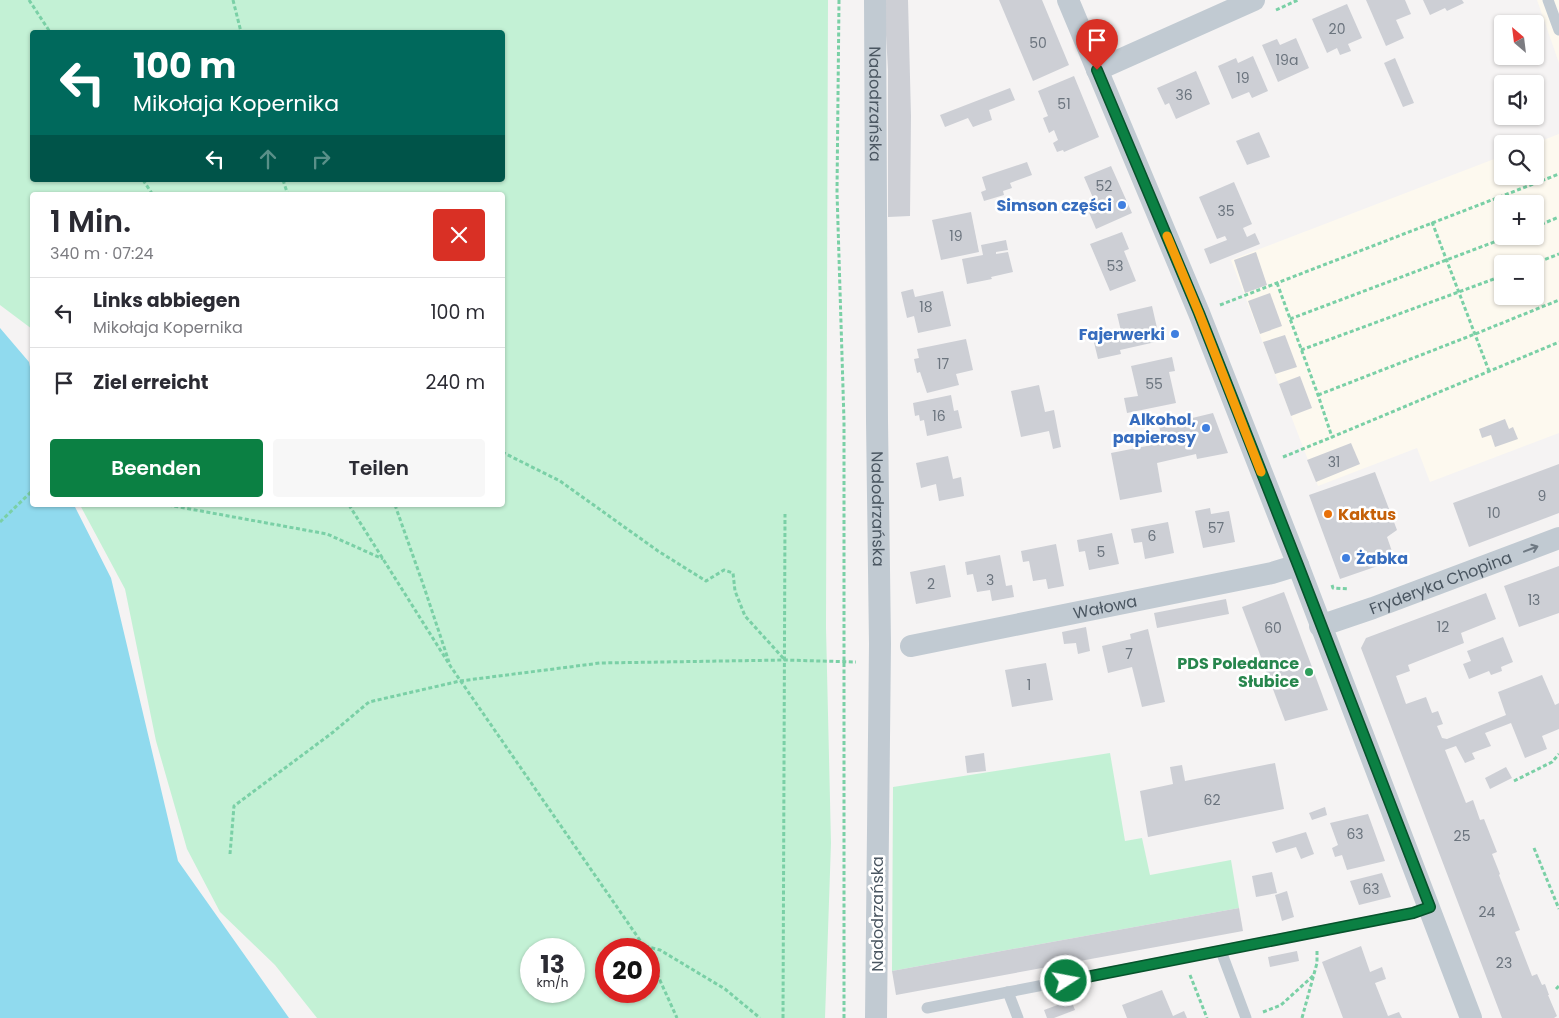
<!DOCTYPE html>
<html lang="de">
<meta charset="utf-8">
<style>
:root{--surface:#fff;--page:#f7f7f7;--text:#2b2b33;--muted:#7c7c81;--line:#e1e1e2;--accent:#0b8043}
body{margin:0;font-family:Poppins,sans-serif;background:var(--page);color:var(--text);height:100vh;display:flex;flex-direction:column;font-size:19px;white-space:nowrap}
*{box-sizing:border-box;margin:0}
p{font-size:16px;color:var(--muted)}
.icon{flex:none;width:28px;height:28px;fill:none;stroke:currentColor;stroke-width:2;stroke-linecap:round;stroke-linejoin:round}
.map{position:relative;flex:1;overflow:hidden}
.side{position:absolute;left:30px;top:192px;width:475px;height:315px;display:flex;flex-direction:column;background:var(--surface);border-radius:5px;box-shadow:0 1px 4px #0004}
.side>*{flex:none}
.banner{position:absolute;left:30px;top:30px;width:475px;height:152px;border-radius:5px;box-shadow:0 1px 4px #0004;background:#00695c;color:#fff;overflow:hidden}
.needle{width:32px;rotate:332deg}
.buttons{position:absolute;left:1494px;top:15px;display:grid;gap:10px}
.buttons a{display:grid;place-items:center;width:50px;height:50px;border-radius:5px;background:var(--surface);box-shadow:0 1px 4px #0004;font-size:25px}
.speed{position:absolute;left:520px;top:938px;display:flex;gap:10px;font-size:25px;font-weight:700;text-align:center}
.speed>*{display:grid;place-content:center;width:65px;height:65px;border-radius:50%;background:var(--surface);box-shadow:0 1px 4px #0004;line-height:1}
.speed small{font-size:12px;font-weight:400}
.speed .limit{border:8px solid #d22;background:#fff;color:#111}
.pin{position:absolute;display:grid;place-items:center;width:42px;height:42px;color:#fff;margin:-51px -21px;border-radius:50% 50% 50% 0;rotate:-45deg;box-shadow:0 0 5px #0007}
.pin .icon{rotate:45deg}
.me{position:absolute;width:55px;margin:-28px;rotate:79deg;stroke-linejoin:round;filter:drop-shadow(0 0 4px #0008)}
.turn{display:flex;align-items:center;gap:18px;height:105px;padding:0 20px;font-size:22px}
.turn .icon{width:65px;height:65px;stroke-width:2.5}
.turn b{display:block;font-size:35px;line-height:42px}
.lanes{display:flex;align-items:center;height:48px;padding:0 20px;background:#0003;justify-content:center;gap:25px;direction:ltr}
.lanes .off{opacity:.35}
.round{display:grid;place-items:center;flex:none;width:52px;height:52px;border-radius:5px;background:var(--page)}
.summary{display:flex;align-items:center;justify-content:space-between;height:85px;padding:0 20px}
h1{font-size:30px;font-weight:600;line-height:38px}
.cta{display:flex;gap:10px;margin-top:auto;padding:10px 20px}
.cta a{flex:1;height:58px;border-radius:5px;background:var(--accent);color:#fff;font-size:20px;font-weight:600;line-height:58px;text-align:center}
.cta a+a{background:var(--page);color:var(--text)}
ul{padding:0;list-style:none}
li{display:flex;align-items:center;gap:15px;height:70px;padding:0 20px;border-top:1px solid var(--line)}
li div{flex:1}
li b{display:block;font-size:19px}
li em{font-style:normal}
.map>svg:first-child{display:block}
</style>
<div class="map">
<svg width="1559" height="1018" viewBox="0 0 1559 1018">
<rect width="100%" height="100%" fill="#f5f3f3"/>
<g fill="#fdf9ef" fill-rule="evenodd">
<path d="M 1537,0 L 1559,0 L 1559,63 Z"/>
<path d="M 1559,134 L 1559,433 L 1430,482 L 1417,448 L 1318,486 L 1231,260 L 1502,156 L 1502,176 L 1535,176 L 1535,144 L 1533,144 ZM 1502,204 L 1535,204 L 1535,236 L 1502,236 ZM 1502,264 L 1535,264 L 1535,296 L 1502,296 Z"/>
</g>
<g fill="#c3f1d5" fill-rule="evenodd">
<path d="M 0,0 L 828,0 L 826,628 L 831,843 L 825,1018 L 317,1018 L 275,965 L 220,912 L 187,849 L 156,741 L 125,589 L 80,505 L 502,505 L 502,195 L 32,195 L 32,329 L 0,305 ZM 32,32 L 502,32 L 502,180 L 32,180 ZM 531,949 L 574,949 L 574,991 L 531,991 ZM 606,949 L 649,949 L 649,991 L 606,991 Z"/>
<path d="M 1110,753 L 1125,841 L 1142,838 L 1150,875 L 1231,860 L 1239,908 L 892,971 L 893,787 Z"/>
</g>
<path fill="#90daee" d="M 0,328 L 29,362 L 32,377 L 32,505 L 74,505 L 111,578 L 178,861 L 289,1018 L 0,1018 Z"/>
<g fill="#cdcfd5">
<path d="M 884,0 L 908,0 L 911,116 L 910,216 L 888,217 L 888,70 Z"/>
<path d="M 999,0 L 1042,0 L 1069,65 L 1033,81 Z"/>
<path d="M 1366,0 L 1405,0 L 1411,14 L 1396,20 L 1404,38 L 1386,46 Z"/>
<path d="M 1423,0 L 1462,0 L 1464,3 L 1447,11 L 1445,8 L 1430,15 Z"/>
<path d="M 1347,4 L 1362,38 L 1348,44 L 1351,51 L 1340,55 L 1337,48 L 1327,53 L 1312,19 Z"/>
<path d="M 1296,38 L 1309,68 L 1278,82 L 1262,45 L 1277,39 L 1280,45 Z"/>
<path d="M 1253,56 L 1268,91 L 1252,98 L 1249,92 L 1232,99 L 1218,66 L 1236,58 L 1238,63 Z"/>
<path d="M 1395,58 L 1414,103 L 1403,107 L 1384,63 Z"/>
<path d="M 1196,71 L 1210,104 L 1176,119 L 1169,103 L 1165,105 L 1157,88 Z"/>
<path d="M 1074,76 L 1099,137 L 1064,152 L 1063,150 L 1057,152 L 1053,143 L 1058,140 L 1054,130 L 1049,133 L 1043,118 L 1048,116 L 1038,91 Z"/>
<path d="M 1010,88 L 1015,100 L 989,110 L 992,120 L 973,127 L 968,118 L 945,127 L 940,115 Z"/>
<path d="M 1259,132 L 1270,157 L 1247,165 L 1236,141 Z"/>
<path d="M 1027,162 L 1032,175 L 1010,183 L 1012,188 L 1003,191 L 1004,195 L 984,201 L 981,192 L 986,190 L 982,177 Z"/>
<path d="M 1111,166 L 1132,213 L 1096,229 L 1088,210 L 1097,207 L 1084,177 Z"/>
<path d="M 1234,182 L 1252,224 L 1243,228 L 1247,237 L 1255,233 L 1260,244 L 1210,264 L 1204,249 L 1227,240 L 1225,236 L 1217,239 L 1199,197 Z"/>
<path d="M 971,212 L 979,252 L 941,260 L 932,220 Z"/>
<path d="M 1122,232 L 1129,249 L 1124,251 L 1136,281 L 1110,291 L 1090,244 Z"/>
<path d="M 1006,240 L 1008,250 L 996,252 L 996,254 L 1008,252 L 1013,272 L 991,277 L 992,279 L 967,284 L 962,259 L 983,255 L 981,245 Z"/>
<path d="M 1256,252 L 1267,285 L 1245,293 L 1234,260 Z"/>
<path d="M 913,289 L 915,297 L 943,291 L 951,326 L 918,333 L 914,316 L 907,318 L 901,292 Z"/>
<path d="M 1270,293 L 1282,326 L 1260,334 L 1248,301 Z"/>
<path d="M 1152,306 L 1160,341 L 1120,350 L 1121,354 L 1098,359 L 1092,334 L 1116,329 L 1116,332 L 1121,331 L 1117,314 Z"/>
<path d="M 1285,335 L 1297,367 L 1275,374 L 1263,342 Z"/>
<path d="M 966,339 L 973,370 L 956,374 L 959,385 L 927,393 L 920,372 L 917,373 L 914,359 L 919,358 L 917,349 Z"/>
<path d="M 1172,357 L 1175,371 L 1169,372 L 1176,403 L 1127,413 L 1124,398 L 1138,396 L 1131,366 Z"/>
<path d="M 1300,376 L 1312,408 L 1291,416 L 1279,384 Z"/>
<path d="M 1039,385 L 1045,412 L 1054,410 L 1061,447 L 1053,449 L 1049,431 L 1021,437 L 1011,391 Z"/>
<path d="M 951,395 L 954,411 L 958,410 L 962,428 L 927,436 L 924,420 L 920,421 L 919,415 L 915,416 L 913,403 Z"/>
<path d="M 1213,413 L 1228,453 L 1197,459 L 1196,454 L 1157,463 L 1162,492 L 1120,500 L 1111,453 L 1157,444 L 1156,440 L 1162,439 L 1159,426 Z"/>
<path d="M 1505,419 L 1509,429 L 1513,427 L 1518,439 L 1495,447 L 1491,435 L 1482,438 L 1479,429 Z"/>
<path d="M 1351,443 L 1360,464 L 1316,482 L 1307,460 Z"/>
<path d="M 948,456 L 953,479 L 961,477 L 964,496 L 939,501 L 936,484 L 921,488 L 916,463 Z"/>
<path d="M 1559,464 L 1559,513 L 1469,547 L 1453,503 Z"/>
<path d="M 1375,472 L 1397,530 L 1387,537 L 1395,560 L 1340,579 L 1309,495 Z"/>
<path d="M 1210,508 L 1211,514 L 1229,511 L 1235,542 L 1203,548 L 1195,511 Z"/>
<path d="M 1168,522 L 1174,553 L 1145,559 L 1142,542 L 1134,543 L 1131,529 Z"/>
<path d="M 1112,533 L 1119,564 L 1089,570 L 1085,551 L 1079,552 L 1077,540 Z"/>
<path d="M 1056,544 L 1064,586 L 1048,589 L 1046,579 L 1033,581 L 1029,561 L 1023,562 L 1021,551 Z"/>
<path d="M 1000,555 L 1006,586 L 1012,585 L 1014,597 L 992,601 L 990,590 L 977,592 L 973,574 L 967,575 L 965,562 Z"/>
<path d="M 945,565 L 951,597 L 916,604 L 910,572 Z"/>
<path d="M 1559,566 L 1559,613 L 1519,627 L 1504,586 Z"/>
<path d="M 1284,592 L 1328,710 L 1285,721 L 1242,607 Z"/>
<path d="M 1486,593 L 1496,619 L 1461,633 L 1464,643 L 1408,665 L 1410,671 L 1396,676 L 1406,704 L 1426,697 L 1432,713 L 1438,711 L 1443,724 L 1437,726 L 1442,738 L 1447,739 L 1506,715 L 1498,692 L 1542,675 L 1555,705 L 1559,703 L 1559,729 L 1542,736 L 1547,749 L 1525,758 L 1511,723 L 1485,733 L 1491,746 L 1472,753 L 1475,759 L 1465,763 L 1456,746 L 1445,750 L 1466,803 L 1473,800 L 1480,820 L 1484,819 L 1497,852 L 1492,854 L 1500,874 L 1499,875 L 1520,930 L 1515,932 L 1532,976 L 1537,974 L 1542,985 L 1545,984 L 1549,995 L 1548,995 L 1557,1016 L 1554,1018 L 1502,1018 L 1361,648 L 1366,638 Z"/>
<path d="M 1226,599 L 1229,614 L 1157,628 L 1154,613 Z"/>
<path d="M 1086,627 L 1090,651 L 1078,654 L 1076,643 L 1064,644 L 1062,632 Z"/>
<path d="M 1148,629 L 1165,702 L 1142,707 L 1132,667 L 1108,673 L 1102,646 L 1131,639 L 1130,634 Z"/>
<path d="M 1503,637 L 1513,662 L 1501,667 L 1502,671 L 1491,675 L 1489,671 L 1469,679 L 1463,664 L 1471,661 L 1467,651 Z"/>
<path d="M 1046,663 L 1053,700 L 1012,707 L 1005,670 Z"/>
<path d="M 984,753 L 986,771 L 967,773 L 965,756 Z"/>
<path d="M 1275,763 L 1284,809 L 1148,837 L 1140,791 L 1173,784 L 1170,767 L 1182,765 L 1185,781 Z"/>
<path d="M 1506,767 L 1512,778 L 1490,789 L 1485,778 Z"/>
<path d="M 1325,807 L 1327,815 L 1312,820 L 1309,813 Z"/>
<path d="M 1368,814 L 1385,861 L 1347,870 L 1342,855 L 1335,857 L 1332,848 L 1338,845 L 1330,823 Z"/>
<path d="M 1306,832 L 1314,854 L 1301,859 L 1296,847 L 1276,853 L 1272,842 Z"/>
<path d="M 1272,872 L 1277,893 L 1256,897 L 1252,876 Z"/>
<path d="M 1382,873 L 1391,897 L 1359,905 L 1350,881 Z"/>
<path d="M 1287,891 L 1294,917 L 1282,921 L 1275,895 Z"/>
<path d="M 1239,908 L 1243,931 L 896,995 L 892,971 Z"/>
<path d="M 1361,946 L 1370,972 L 1382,967 L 1386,979 L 1375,983 L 1388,1016 L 1399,1012 L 1402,1018 L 1343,1018 L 1322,962 Z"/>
<path d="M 1297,951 L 1299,961 L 1270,967 L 1268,957 Z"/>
<path d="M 1162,990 L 1173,1016 L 1184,1011 L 1187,1018 L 1127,1018 L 1122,1005 Z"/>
<path d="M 1071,1000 L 1075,1010 L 1054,1018 L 1047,1018 L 1044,1010 Z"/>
</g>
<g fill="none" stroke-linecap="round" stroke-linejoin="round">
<g stroke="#7ad0a6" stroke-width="3" stroke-dasharray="4 2.5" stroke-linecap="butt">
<path d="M 29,0 L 50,32"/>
<path d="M 233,0 L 241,32"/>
<path d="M 839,0 L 837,192 L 844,421 L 844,1018"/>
<path d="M 1276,10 L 1298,0"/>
<path d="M 143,180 L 153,195"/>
<path d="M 283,180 L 288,195"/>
<path d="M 1432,222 L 1489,371"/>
<path d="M 1535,227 L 1559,217"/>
<path d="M 1533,264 L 1559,254"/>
<path d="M 1277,283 L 1318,395 L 1332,437 L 1559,342"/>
<path d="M 1220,305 L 1559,174"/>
<path d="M 1290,319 L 1510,236"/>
<path d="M 1301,350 L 1502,276"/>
<path d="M 1318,395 L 1475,334 L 1559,300"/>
<path d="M 502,452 L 560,481 L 658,551 L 706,581 L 724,570 L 733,573 L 735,591 L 745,616 L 784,659"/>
<path d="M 1283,457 L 1332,437"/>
<path d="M 168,505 L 327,534 L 383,559"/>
<path d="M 349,505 L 451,667 L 646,949"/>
<path d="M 395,505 L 423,584 L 449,662"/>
<path d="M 0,522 L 32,491"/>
<path d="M 1332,585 L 1333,588 L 1349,589"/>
<path d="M 1514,781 L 1552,762 L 1559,754"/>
<path d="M 1534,848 L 1559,909"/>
<path d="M 230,854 L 234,806 L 332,733 L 369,702 L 460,681 L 600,663 L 785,660 L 856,662"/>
<path d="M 645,946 L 660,950 L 725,989 L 760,1018"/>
<path d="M 649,956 L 677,1018"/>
<path d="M 1190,975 L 1207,1018"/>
<path d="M 1556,989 L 1559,986"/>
<path d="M 1263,1012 L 1281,1005 L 1314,975"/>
<path d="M 783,1018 L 785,514"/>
<path d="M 1302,1018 L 1317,963 L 1317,951"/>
</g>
<g stroke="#c1cad2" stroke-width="11">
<path d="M 1548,0 L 1559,30"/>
<path d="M 1221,951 L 1246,1018"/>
<path d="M 927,1008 L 1008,992"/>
<path d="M 1018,1018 L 1008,992 L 1413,913 L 1430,907"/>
</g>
<g stroke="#c1cad2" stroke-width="22">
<path id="s1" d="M 875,0 L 877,421 L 880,644 L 876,1018"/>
<path d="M 1068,0 L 1199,313 L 1298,565 L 1471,1018"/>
<path d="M 1097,70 L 1254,0"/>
<path id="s2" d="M 1320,626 L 1373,608 L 1559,538"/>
<path id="s3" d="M 911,646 L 1272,573 L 1298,565"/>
</g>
</g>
<defs><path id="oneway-shaft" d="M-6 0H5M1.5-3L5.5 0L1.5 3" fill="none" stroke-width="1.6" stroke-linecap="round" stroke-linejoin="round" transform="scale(1.25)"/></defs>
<use stroke="#6e7983" href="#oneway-shaft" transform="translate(1531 549) rotate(-21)"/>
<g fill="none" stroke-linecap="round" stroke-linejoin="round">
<g stroke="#07532c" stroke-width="12">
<path id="route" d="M 1066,981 L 1413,913 L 1430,907 L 1298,565 L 1199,313 L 1097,70"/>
</g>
<use href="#route" stroke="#0b8043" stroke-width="9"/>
<path stroke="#f59e0b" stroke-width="9" d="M 1167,236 L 1199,313 L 1261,472"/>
</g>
<g fill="#3f7fe0" stroke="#fff" stroke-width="2">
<circle cx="1122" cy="205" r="5"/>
<circle cx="1175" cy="334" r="5"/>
<circle cx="1206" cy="428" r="5"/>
<circle cx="1346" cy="558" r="5"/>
</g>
<circle fill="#e8710a" stroke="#fff" stroke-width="2" cx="1328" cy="514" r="5"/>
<circle fill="#2e9e5b" stroke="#fff" stroke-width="2" cx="1309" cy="672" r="5"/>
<g text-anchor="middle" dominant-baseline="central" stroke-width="5" stroke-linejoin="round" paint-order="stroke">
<g font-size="14" fill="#6b747e">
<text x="1337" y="29">20</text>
<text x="1038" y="43">50</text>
<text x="1287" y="60">19a</text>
<text x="1243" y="78">19</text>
<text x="1184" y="95">36</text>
<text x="1064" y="104">51</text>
<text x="1104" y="186">52</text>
<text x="1226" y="211">35</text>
<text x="956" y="236">19</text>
<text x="1115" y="266">53</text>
<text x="926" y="307">18</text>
<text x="943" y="364">17</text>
<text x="1154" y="384">55</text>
<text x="939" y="416">16</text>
<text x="1334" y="462">31</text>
<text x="1542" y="496">9</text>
<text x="1494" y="513">10</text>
<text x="1216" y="528">57</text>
<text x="1152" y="536">6</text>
<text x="1101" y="552">5</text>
<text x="990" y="580">3</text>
<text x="931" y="584">2</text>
<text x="1534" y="600">13</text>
<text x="1443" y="627">12</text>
<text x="1273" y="628">60</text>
<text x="1129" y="654">7</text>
<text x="1029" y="685">1</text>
<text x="1212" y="800">62</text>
<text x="1355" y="834">63</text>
<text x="1462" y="836">25</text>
<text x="1371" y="889">63</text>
<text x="1487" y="912">24</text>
<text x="1504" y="963">23</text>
</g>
<g font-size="16" fill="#4a5661" stroke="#fff">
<text stroke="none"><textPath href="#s1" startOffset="104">Nadodrzańska</textPath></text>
<text stroke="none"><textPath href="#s1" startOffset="509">Nadodrzańska</textPath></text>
<text stroke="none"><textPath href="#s2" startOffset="128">Fryderyka Chopina</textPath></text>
<text stroke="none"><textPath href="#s3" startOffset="198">Wałowa</textPath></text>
<text transform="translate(877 914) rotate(-90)">Nadodrzańska</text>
</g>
<g font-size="16" font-weight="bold" fill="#366cbe" stroke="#fff" text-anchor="end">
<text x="1112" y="205">Simson części</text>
<text x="1165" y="334">Fajerwerki</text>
<text x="1196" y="419">Alkohol,<tspan x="1196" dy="18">papierosy</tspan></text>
<text x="1356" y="558" text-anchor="start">Żabka</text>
</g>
<g font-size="16" font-weight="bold" fill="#c56008" stroke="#fff" text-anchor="start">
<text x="1338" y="514">Kaktus</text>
</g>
<g font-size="16" font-weight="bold" fill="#27864d" stroke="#fff" text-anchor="end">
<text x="1299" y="663">PDS Poledance<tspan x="1299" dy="18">Słubice</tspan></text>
</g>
</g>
</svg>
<div class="buttons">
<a><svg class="needle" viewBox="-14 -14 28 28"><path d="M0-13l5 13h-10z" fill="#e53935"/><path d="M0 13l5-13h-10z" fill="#7c7c81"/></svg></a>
<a><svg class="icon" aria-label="sound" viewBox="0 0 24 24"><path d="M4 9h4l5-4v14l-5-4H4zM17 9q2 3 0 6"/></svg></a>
<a><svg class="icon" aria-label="search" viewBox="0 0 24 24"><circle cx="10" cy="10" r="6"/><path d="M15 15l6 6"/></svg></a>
<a>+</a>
<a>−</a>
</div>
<div class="speed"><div>13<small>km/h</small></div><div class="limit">20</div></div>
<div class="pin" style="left:1097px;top:70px;background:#d93025"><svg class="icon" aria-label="arrive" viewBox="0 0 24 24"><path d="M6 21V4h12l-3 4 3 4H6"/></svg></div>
<svg class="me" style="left:1066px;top:981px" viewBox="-20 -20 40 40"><circle r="17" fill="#0b8043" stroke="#fff" stroke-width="3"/><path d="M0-11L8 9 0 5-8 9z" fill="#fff"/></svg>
<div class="banner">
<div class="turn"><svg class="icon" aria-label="left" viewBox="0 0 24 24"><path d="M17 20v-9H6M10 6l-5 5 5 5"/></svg><div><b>100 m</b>Mikołaja Kopernika</div></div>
<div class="lanes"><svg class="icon" aria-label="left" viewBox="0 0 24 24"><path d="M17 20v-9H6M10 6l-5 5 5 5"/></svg><svg class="icon off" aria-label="ahead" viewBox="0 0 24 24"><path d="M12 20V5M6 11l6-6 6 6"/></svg><svg class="icon off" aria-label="right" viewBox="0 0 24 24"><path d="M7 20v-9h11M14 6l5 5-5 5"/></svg></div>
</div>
<section class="side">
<div class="summary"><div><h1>1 Min.</h1><p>340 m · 07:24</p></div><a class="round" style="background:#d93025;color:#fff"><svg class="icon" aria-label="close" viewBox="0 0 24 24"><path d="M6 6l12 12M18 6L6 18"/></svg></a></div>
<ul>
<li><svg class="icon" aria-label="left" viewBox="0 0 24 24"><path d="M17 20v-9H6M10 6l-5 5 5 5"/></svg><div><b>Links abbiegen</b><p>Mikołaja Kopernika</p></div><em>100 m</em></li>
<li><svg class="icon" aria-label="arrive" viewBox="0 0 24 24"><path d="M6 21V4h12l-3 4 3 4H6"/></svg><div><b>Ziel erreicht</b></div><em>240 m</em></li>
</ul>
<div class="cta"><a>Beenden</a><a>Teilen</a></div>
</section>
</div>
